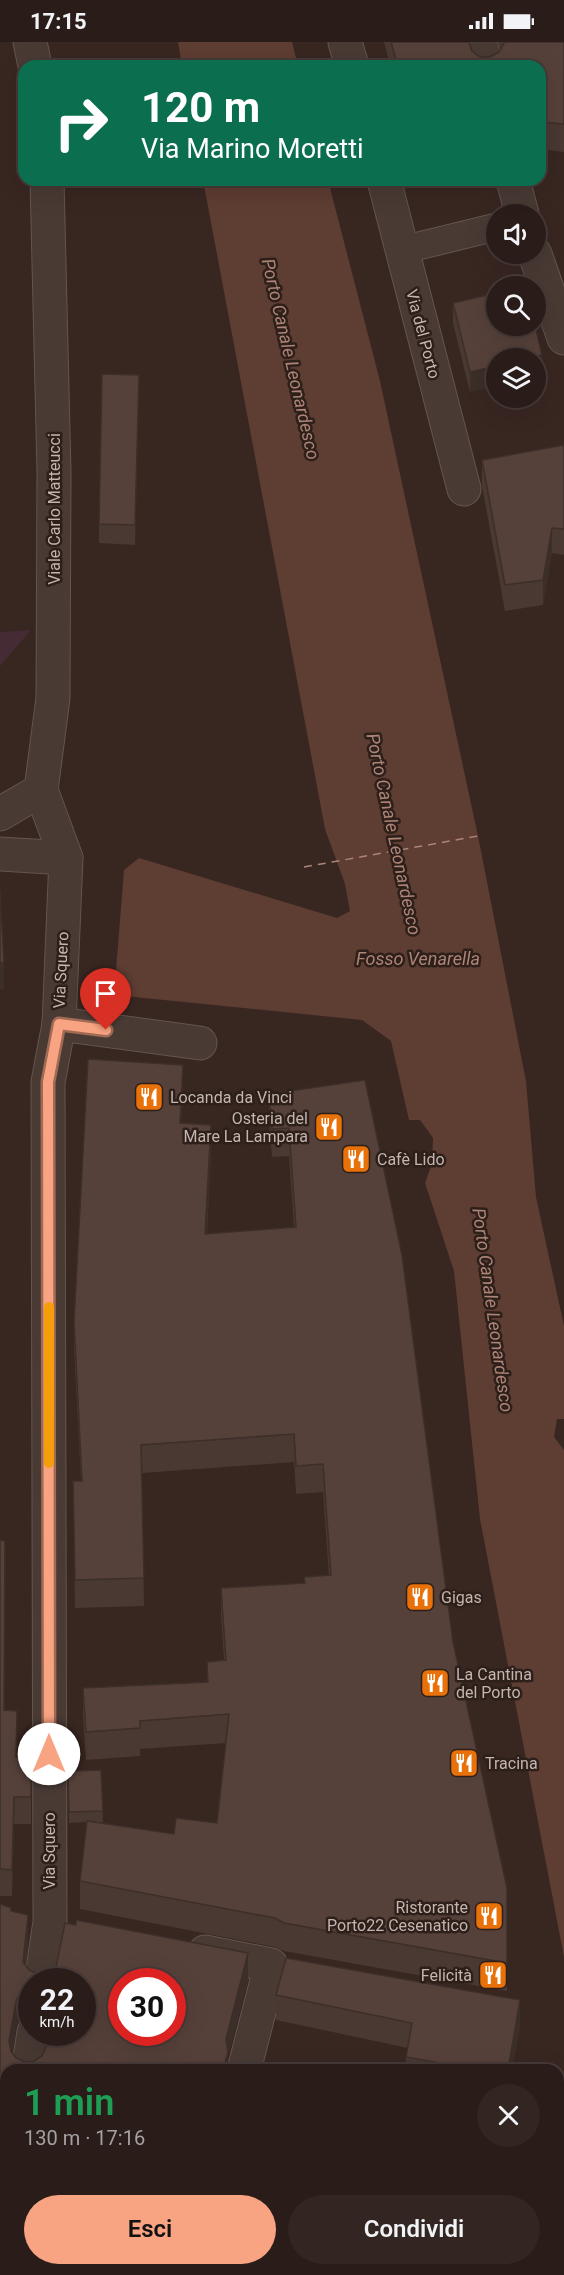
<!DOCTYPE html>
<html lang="it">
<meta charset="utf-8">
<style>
:root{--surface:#2a1c19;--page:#322522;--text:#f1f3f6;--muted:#a5a1a2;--line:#463a38;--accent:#f8a381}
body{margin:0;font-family:Roboto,sans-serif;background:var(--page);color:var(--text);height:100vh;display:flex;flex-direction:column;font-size:22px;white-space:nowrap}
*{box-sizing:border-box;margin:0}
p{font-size:20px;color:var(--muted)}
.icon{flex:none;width:33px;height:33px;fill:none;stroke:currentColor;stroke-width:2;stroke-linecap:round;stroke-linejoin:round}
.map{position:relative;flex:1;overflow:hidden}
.details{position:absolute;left:0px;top:2022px;width:564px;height:212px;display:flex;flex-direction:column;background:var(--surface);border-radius:18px 18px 0 0;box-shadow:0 6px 24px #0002,0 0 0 2px var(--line)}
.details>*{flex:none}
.hud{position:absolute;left:18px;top:18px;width:528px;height:126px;border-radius:18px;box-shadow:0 6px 24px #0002,0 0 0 2px var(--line);background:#0b6e4f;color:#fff;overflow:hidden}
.buttons{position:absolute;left:486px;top:162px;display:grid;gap:12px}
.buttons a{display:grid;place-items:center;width:60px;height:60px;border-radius:50%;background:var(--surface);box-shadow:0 6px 24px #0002,0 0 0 2px var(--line);font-size:30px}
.speed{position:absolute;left:18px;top:1926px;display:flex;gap:12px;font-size:30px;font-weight:700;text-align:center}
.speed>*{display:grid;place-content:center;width:78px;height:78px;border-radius:50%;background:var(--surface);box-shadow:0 6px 24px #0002,0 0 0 2px var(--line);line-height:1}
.speed small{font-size:15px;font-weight:400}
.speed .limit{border:9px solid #d22;background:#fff;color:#111}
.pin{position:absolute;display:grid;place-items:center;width:51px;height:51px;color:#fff;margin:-62px -26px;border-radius:50% 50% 50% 0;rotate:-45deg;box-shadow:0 0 6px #0007}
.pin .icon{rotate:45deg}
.me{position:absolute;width:66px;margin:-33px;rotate:0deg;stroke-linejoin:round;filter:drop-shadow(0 0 4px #0008)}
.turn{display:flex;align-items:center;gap:21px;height:126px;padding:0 24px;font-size:27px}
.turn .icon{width:78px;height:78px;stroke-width:2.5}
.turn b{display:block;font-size:42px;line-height:51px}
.round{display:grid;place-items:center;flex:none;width:63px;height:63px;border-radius:32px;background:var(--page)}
.headline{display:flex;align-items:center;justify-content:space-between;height:102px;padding:0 24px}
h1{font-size:36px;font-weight:600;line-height:45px;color:#1e9e55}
.cta{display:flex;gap:12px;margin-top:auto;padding:12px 24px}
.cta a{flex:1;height:69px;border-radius:36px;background:var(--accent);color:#111;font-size:24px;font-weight:600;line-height:69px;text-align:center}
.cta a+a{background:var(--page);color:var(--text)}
.status{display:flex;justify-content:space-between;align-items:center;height:42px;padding:0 30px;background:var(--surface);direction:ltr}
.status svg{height:16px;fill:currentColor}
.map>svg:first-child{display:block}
</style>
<div class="status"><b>17:15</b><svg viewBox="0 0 49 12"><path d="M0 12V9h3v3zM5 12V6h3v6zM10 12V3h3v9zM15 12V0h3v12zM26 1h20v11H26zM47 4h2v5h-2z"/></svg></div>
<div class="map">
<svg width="564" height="2233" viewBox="0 0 564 2233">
<rect width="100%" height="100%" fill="#382621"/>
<path fill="#442b34" d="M 31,588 L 0,624 L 0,590 Z"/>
<g fill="#5e3d32">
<path d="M 178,0 L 292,0 L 298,24 L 182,24 Z"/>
<path d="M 203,138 L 328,138 L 380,339 L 478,794 L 526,1039 L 536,1155 L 564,1284 L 564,1377 L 557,1377 L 554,1395 L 564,1408 L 564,1915 L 480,1477 L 454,1229 L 425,1141 L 432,1121 L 433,1096 L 420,1078 L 409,1078 L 391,999 L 362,978 L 114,953 L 124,828 L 139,816 L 337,876 L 350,869 L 345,842 L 325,787 Z"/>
</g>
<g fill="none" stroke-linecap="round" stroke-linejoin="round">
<path stroke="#ae8476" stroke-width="1.5" stroke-dasharray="8 6" stroke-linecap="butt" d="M 304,825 L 478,794"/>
<g stroke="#63554f" stroke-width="29">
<path id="pedestrian" d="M 402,208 L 496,185"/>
</g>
<g stroke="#63554f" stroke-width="35">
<g id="minor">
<path d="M 30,0 L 35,24"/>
<path d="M 345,0 L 352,24"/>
<path d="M 480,0 L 486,24"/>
<path d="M 384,138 L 464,447"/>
<path d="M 513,138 L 522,172"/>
<path d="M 535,212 L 564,296"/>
<path d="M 0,772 L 41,748"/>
<path d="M 0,812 L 66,816"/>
<path d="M 59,982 L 200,1001"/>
<path d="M 205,1910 L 271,1923 L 244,2028"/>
<path d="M 41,1940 L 50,1880 L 48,1040 L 59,982 L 66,816 L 41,748 L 53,656 L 54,430 L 47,138"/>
<path d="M 28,2028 L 34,1990"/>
<path d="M 1,2233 L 6,2196"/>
<path d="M 181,2233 L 183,2228"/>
</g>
</g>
<use href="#pedestrian" stroke="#493a34" stroke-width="27"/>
<use href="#minor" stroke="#493a34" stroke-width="33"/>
</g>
<g fill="#4a3832" fill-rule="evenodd">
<path d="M 384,0 L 469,0 L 472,9 L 480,15 L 490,15 L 499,10 L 500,9 L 498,0 L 564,0 L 564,110 L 540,107 L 540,24 L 390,24 Z"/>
<path d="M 453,261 L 542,333 L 470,350 L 453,281 Z"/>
<path d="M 139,352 L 135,503 L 99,501 L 99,482 Z"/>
<path d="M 564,403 L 564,513 L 552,511 L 543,563 L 505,569 L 482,444 L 482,418 Z"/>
<path d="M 365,1038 L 453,1600 L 507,1846 L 507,1949 L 284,1909 L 275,1905 L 80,1867 L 80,1839 L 87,1780 L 69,1781 L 68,1729 L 101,1728 L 103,1780 L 97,1780 L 174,1792 L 217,1781 L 226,1701 L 140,1707 L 140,1714 L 86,1718 L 83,1674 L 83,1646 L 207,1640 L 207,1620 L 224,1618 L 221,1574 L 221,1546 L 304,1541 L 329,1534 L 323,1450 L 296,1452 L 294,1420 L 142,1431 L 144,1564 L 75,1566 L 73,1439 L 81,1439 L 74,1307 L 74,1279 L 183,1051 L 181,1081 L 211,1111 L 207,1192 L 294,1186 L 289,1114 L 272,1115 L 269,1080 L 269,1052 Z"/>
<path d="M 0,1499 L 4,1668 L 17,1695 L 16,1715 L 31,1714 L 31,1782 L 14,1782 L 12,1854 L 0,1854 Z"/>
<path d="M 0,1862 L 11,1869 L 28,1899 L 26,1923 L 29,1928 L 38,1932 L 248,1938 L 228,2014 L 228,2028 L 6,2028 L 6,2121 L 0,2120 ZM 32,1940 L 82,1940 L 42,2014 L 34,2019 L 25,2020 L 16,2016 L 12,2010 L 16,1987 L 19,1979 L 27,1973 L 32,1972 Z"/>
<path d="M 276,1953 L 520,1984 L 512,2028 L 406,2028 L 406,2015 L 408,2006 L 276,1978 Z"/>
</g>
<g fill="#3c2e29">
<path d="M 542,313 L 542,333 L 536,334 L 536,316 L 527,316 Z"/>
<path d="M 496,324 L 496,344 L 470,350 L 470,330 Z"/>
<path d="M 139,333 L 139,352 L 135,503 L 135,483 Z"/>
<path d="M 552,486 L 552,511 L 543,563 L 543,538 Z"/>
<path d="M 4,920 L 4,947 L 0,948 L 0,921 Z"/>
<path d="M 183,1023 L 183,1051 L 180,1109 L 180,1081 Z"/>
<path d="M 211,1083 L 211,1111 L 205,1220 L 205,1192 Z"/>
<path d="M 14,1755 L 14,1782 L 12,1854 L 12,1828 Z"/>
<path d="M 28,1873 L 28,1899 L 23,1946 L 23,1920 Z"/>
<path d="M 248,1911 L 248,1938 L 228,2014 L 228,2028 L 223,2028 L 226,1997 Z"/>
<path d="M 27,1946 L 27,1973 L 19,1979 L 16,1987 L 9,2026 L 9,1999 L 16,1960 L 19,1952 Z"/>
<path d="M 520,1958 L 520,1984 L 512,2028 L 508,2028 Z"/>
<path d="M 161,2228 L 166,2228 L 166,2233 L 159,2233 Z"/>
</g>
<g fill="#56413a" stroke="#3c2e29" stroke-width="1.5" fill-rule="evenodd">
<path d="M 391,0 L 469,0 L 472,9 L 480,15 L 490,15 L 499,10 L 504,1 L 504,0 L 564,0 L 564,82 L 540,80 L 540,24 L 398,24 Z"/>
<path d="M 496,251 L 496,284 L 535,284 L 542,313 L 527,316 L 496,316 L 496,324 L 470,330 L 453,261 Z"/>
<path d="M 102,332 L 139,333 L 135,483 L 99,482 Z"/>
<path d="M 564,403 L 564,487 L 552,486 L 543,538 L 505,543 L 482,418 Z"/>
<path d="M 0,848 L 4,920 L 0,921 Z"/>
<path d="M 88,1017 L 183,1023 L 180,1081 L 211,1083 L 205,1192 L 296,1185 L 289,1086 L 272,1087 L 269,1052 L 365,1038 L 402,1213 L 453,1600 L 507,1846 L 507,1921 L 284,1881 L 275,1876 L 80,1839 L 87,1779 L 174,1792 L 176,1776 L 217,1781 L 229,1672 L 140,1679 L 140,1686 L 86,1690 L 83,1646 L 208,1640 L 207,1620 L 226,1618 L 221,1546 L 305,1541 L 304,1535 L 331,1533 L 323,1422 L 296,1424 L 294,1392 L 141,1403 L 144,1536 L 75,1538 L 73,1439 L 82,1439 L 74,1279 Z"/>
<path d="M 0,1498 L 5,1499 L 4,1668 L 17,1669 L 16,1715 L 31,1714 L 31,1755 L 14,1755 L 12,1828 L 0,1827 Z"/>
<path d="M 101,1728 L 103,1769 L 69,1770 L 68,1729 Z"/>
<path d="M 0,1862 L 11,1866 L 11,1869 L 28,1873 L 23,1920 L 29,1928 L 38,1932 L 48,1931 L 56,1925 L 65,1881 L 76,1883 L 76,1878 L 248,1911 L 226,1997 L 228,2010 L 223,2028 L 6,2028 L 6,2094 L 0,2093 ZM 32,1940 L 82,1940 L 82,1990 L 48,1990 L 46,2005 L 42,2014 L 34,2019 L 25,2020 L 16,2016 L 11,2009 L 9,1999 L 16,1960 L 19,1952 L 27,1946 L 32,1946 ZM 122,1940 L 172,1940 L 172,1990 L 122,1990 Z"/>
<path d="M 286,1916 L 520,1958 L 508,2028 L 479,2028 L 406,2015 L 412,1981 L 276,1953 Z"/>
<path d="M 28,2228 L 161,2228 L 159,2233 L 27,2233 Z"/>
<path d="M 193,2228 L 490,2228 L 490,2233 L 191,2233 Z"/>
</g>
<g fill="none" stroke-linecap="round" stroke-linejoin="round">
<g stroke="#a16a54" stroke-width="15">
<path id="route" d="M 49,1712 L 48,1040 L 59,982 L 106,988"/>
</g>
<use href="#route" stroke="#f8a381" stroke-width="10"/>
<path stroke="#f59e0b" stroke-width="10" d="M 49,1265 L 49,1421"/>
</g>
<defs>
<g id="restaurant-square" transform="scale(1.5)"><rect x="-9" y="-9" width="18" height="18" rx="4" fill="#e8710a" stroke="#2d1f1a"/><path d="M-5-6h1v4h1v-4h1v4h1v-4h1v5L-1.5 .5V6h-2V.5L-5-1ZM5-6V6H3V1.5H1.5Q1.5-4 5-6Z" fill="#fff"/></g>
</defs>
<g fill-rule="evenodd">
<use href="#restaurant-square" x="149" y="1055"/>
<use href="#restaurant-square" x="329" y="1085"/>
<use href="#restaurant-square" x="356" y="1117"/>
<use href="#restaurant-square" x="420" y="1555"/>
<use href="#restaurant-square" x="435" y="1641"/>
<use href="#restaurant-square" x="464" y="1721"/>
<use href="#restaurant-square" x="489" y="1874"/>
<use href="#restaurant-square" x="493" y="1933"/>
</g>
<g text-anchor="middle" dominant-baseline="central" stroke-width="5" stroke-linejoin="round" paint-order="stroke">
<g font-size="16" fill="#c5b5af" stroke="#2d1f1a">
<text transform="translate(423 292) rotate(75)">Via del Porto</text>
<text transform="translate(54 467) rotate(-90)">Viale Carlo Matteucci</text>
<text transform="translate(61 928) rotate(-87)">Via Squero</text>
<text transform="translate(49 1809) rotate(-90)">Via Squero</text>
</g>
<g font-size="16" fill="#c5b5af" stroke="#2d1f1a" text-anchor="start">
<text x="170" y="1055">Locanda da Vinci</text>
<text x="308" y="1076" text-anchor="end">Osteria del<tspan x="308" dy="18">Mare La Lampara</tspan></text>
<text x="377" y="1117">Cafè Lido</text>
<text x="441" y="1555">Gigas</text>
<text x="456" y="1632">La Cantina<tspan x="456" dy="18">del Porto</tspan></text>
<text x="485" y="1721">Tracina</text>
<text x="468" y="1865" text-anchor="end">Ristorante<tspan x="468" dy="18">Porto22 Cesenatico</tspan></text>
<text x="472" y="1933" text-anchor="end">Felicità</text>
</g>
<g font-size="18" font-style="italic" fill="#ae8476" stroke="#2d1f1a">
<text transform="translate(291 317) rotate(77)">Porto Canale Leonardesco</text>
<text transform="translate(394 792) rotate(78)">Porto Canale Leonardesco</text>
<text x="418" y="916">Fosso Venarella</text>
<text transform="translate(493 1268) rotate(82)">Porto Canale Leonardesco</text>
</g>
</g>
</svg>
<div class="buttons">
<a><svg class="icon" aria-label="sound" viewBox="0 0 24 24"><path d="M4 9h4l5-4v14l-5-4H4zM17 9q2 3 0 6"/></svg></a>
<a><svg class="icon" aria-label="search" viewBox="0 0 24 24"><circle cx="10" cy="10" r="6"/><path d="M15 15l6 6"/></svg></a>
<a><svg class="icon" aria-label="layers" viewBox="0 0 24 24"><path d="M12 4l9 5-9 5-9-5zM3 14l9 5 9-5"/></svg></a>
</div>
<div class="speed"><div>22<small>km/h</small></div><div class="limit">30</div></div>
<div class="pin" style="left:106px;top:988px;background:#d93025"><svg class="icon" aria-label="arrive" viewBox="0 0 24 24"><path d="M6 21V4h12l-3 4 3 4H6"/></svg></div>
<svg class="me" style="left:49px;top:1712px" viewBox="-20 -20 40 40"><circle r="19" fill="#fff"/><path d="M0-13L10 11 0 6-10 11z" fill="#f8a381"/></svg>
<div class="hud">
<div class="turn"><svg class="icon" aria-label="right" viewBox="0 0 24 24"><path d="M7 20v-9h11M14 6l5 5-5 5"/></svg><div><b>120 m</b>Via Marino Moretti</div></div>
</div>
<section class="details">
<div class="headline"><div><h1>1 min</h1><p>130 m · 17:16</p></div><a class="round"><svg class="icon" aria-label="close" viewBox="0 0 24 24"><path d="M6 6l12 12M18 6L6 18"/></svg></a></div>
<div class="cta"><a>Esci</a><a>Condividi</a></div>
</section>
</div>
